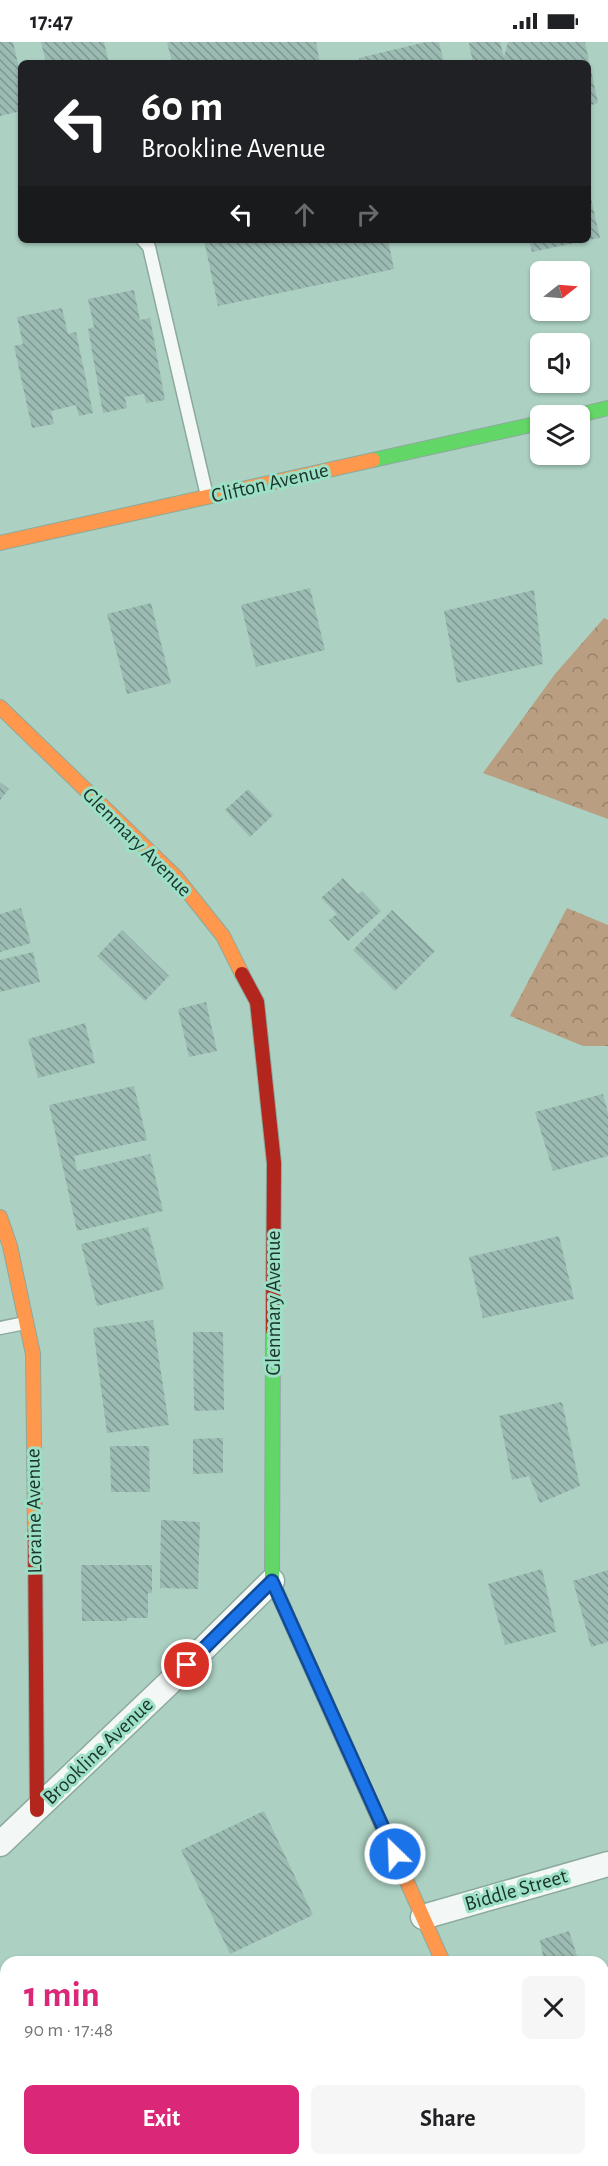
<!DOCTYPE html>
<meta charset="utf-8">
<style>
:root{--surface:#fff;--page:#f6f6f6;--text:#202124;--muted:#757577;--accent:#db2777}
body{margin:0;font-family:"Alegreya Sans",sans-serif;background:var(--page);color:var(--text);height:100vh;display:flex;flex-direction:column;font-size:22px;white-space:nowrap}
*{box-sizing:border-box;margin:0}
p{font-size:20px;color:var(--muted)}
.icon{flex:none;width:33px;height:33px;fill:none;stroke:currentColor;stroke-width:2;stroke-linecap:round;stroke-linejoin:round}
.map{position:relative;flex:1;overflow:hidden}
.sheet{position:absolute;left:0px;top:1914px;width:609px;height:210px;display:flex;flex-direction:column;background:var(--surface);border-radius:18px 18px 0 0;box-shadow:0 2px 4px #0004}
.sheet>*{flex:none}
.guide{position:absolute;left:18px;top:18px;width:573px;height:183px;border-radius:9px;box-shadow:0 2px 4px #0004;background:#202124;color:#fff;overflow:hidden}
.needle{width:39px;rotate:73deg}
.tools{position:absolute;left:530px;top:219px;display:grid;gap:12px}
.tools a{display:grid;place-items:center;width:60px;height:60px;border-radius:9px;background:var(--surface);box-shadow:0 2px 4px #0004;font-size:30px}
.pin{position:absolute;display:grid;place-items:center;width:51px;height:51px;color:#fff;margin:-26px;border:3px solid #fff;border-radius:50%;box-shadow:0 2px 6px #0007}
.me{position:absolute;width:66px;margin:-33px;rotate:336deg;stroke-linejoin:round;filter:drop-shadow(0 0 4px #0008)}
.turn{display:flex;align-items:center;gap:21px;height:126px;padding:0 24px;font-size:27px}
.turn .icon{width:78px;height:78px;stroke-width:2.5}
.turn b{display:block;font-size:42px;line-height:51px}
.lanes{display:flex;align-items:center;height:57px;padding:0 24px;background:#0003;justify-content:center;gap:30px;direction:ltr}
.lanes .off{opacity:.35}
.round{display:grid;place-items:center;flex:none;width:63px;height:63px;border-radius:9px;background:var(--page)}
.overview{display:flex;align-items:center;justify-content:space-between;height:102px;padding:0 24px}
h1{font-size:36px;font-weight:600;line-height:45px;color:var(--accent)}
.cta{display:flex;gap:12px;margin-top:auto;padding:12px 24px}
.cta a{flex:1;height:69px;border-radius:9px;background:var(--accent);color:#fff;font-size:24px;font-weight:600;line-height:69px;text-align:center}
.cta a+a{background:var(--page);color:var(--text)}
.status{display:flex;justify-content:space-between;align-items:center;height:42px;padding:0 30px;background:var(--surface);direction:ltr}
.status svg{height:16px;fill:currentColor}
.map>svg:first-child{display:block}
</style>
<div class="status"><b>17:47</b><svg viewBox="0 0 49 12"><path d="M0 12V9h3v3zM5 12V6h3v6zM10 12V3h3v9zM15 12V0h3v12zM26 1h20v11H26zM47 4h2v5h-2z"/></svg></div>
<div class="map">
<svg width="608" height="2124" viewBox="0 0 608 2124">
<defs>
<pattern id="forest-crowns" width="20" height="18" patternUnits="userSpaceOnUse" patternTransform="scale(1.5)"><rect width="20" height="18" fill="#b99e81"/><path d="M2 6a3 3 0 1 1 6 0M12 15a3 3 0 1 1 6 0" fill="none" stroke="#96826a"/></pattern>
<pattern id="building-back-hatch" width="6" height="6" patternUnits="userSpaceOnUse" patternTransform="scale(1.5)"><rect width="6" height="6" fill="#9cbbb3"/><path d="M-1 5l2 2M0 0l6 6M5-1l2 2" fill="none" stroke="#7e9992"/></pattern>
</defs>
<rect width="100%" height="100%" fill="#acd1c2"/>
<g fill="url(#forest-crowns)">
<path d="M 604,576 L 608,578 L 608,777 L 483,731 L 555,632 Z"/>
<path d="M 567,866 L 608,883 L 608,1004 L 583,1004 L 510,974 Z"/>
</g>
<g fill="url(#building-back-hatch)">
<path d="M 0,0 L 13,0 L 21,35 L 21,69 L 0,74 Z"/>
<path d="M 41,0 L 104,0 L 109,21 L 46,21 Z"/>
<path d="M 167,0 L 316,0 L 320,21 L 172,21 Z"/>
<path d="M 426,0 L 439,0 L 444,21 L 360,21 L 359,16 Z"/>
<path d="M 474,0 L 500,0 L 504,15 L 508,0 L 585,0 L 598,61 L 588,64 L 588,21 L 473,21 L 469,1 Z"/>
<path d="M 588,143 L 600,196 L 588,198 Z"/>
<path d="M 204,198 L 388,198 L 394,227 L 218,264 Z"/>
<path d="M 529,198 L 584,198 L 584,199 L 532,210 Z"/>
<path d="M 134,248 L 140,278 L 150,276 L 165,358 L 146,361 L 144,352 L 125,355 L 127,366 L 103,371 L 88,287 L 94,285 L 88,257 Z"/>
<path d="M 62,266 L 68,292 L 76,290 L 93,371 L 79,374 L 76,363 L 51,369 L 54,382 L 32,386 L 14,304 L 23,302 L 17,275 Z"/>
<path d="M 310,546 L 325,608 L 256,625 L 241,563 Z"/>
<path d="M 534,548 L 543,622 L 457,641 L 444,569 Z"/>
<path d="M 151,561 L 171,641 L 127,652 L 107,572 Z"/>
<path d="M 0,740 L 9,747 L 0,758 Z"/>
<path d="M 248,747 L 273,773 L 250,795 L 225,768 Z"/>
<path d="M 343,836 L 358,852 L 362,849 L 381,869 L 348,899 L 329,878 L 337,872 L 321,856 Z"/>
<path d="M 21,866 L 31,901 L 0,910 L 0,872 Z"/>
<path d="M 392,868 L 435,909 L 395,949 L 353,908 Z"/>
<path d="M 122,888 L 169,934 L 145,959 L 97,914 Z"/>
<path d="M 33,910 L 40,940 L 0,950 L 0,918 Z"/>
<path d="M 206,960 L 217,1009 L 189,1015 L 178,967 Z"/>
<path d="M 85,981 L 95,1021 L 38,1036 L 28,997 Z"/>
<path d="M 134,1044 L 147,1098 L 74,1114 L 77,1129 L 150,1112 L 163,1169 L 77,1189 L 49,1063 Z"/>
<path d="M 603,1052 L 608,1071 L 608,1114 L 553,1129 L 535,1070 Z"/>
<path d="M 148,1185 L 164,1247 L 97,1264 L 81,1202 Z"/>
<path d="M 559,1194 L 574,1257 L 483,1276 L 469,1215 Z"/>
<path d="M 153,1278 L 169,1383 L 107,1391 L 93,1286 Z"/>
<path d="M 193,1290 L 223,1290 L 224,1368 L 194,1369 Z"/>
<path d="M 562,1360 L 580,1444 L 540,1461 L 529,1434 L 512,1438 L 499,1374 Z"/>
<path d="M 223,1396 L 223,1431 L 193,1432 L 193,1397 Z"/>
<path d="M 110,1404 L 149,1404 L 150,1450 L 111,1450 Z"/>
<path d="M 161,1478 L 200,1480 L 198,1547 L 160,1546 Z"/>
<path d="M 81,1523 L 152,1523 L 152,1551 L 148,1551 L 148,1576 L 127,1576 L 127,1579 L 82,1579 Z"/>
<path d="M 542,1527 L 556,1590 L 505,1603 L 488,1542 Z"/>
<path d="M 608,1528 L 608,1600 L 591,1605 L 573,1539 Z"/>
<path d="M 264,1769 L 313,1873 L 230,1912 L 181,1808 Z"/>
<path d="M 569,1889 L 579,1920 L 544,1920 L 540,1898 Z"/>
<path d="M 608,2015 L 608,2073 L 603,2075 L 603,2016 Z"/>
<path d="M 608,2098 L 608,2124 L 598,2124 L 598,2118 L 603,2118 L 603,2099 Z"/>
<path d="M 102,2118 L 141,2118 L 142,2119 L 134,2121 L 135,2124 L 104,2124 Z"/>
<path d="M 345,2118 L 398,2118 L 400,2124 L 347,2124 Z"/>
</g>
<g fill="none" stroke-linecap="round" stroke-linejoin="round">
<g stroke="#8ca99d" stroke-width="15">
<g id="lane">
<path d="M 143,198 L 149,205 L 207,454"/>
<path d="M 0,1286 L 25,1281"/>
</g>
</g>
<g stroke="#8ca99d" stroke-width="27">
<g id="street">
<path d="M 0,1802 L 170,1640 L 272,1539"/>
<path d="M 423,1875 L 608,1822"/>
<path d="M 510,2118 L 510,2124"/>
</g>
</g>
<g stroke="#8ca99d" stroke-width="16">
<g id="fast">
<path d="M 575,374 L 608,366"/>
<path d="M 373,418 L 540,381"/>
<path d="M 273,1288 L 272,1539 L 324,1655"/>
</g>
</g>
<g stroke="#8ca99d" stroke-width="16">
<g id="slow">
<path d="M 0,501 L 373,418"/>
<path d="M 0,665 L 176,835 L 223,894 L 242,932"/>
<path d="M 0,1175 L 10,1204 L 33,1312 L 35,1490"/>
<path d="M 324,1655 L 443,1920"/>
</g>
</g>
<g stroke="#8ca99d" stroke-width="16">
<g id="jam">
<path d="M 242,932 L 257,960 L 274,1121 L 273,1288"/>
<path d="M 35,1490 L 37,1768"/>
</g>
</g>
<use href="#lane" stroke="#f3f8f6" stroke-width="12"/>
<use href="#street" stroke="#f3f8f6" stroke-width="24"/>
<use href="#fast" stroke="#63d668" stroke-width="14"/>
<use href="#slow" stroke="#ff974d" stroke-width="14"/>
<use href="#jam" stroke="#b3261e" stroke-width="14"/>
</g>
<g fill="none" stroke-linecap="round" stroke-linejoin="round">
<g stroke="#114b97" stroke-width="15">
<path id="route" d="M 187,1623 L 272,1539 L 395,1812"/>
</g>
<use href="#route" stroke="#1a73e8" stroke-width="10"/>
</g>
<g text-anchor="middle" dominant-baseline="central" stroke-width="6" stroke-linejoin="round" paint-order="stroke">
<g font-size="21" fill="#19342a" stroke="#9de0c6">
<text transform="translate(270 441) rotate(-13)">Clifton Avenue</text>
<text transform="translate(137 800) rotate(45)">Glenmary Avenue</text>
<text transform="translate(273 1261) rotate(-90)">Glenmary Avenue</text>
<text transform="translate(34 1469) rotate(-91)">Loraine Avenue</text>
<text transform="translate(98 1709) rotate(-44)">Brookline Avenue</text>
<text transform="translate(516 1848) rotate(-16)">Biddle Street</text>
</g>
</g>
</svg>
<div class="tools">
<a><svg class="needle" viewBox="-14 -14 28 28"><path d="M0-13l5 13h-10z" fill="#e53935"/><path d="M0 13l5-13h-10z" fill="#757577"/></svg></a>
<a><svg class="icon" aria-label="sound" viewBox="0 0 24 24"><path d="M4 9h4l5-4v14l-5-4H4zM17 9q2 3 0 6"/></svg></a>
<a><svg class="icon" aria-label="layers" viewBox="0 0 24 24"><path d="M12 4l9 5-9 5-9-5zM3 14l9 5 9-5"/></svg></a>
</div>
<div class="pin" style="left:187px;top:1623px;background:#d93025"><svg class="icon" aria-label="arrive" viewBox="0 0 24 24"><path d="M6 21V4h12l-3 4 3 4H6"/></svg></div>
<svg class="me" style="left:395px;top:1812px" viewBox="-20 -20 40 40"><circle r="17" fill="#1a73e8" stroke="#fff" stroke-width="3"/><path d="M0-11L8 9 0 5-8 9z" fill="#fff"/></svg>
<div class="guide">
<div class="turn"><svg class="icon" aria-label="left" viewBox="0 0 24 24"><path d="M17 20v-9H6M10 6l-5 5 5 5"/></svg><div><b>60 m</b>Brookline Avenue</div></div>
<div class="lanes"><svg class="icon" aria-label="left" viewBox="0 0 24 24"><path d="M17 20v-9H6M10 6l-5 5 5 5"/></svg><svg class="icon off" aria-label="ahead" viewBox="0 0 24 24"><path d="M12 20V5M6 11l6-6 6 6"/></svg><svg class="icon off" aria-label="right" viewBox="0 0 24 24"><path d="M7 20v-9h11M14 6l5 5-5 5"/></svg></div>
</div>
<section class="sheet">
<div class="overview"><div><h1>1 min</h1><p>90 m · 17:48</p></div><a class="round"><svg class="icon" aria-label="close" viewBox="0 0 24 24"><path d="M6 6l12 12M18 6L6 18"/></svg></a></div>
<div class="cta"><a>Exit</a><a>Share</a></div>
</section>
</div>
